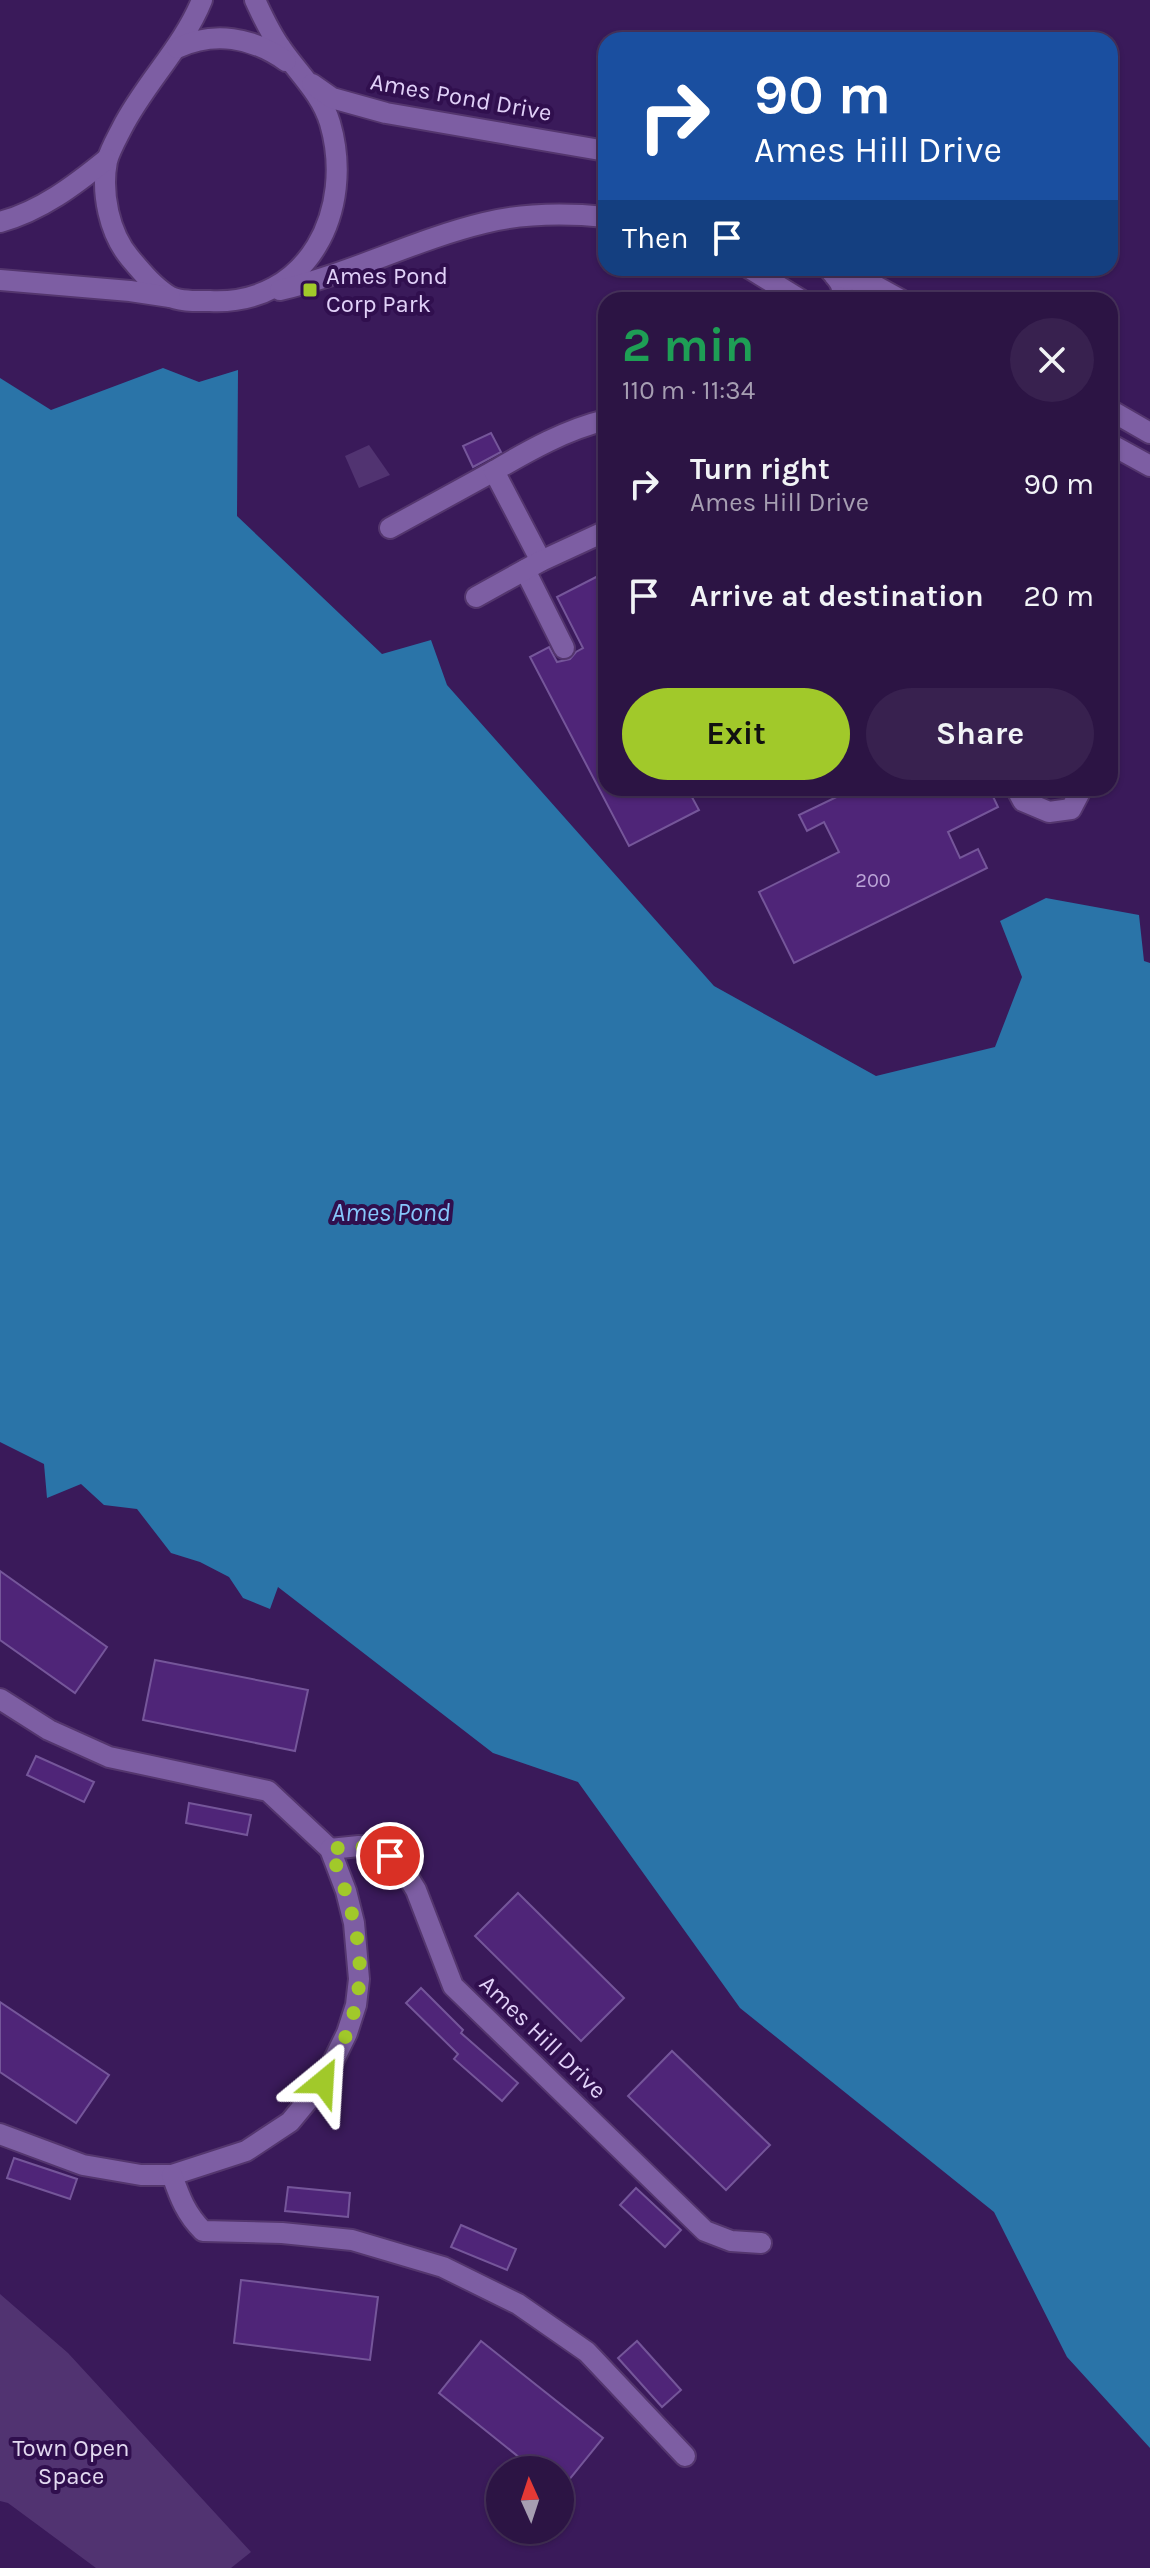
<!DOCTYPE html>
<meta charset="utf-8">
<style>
:root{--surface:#2c1444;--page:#38214f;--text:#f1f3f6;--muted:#a69eb2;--line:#48335d;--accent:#a1c92a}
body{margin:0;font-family:Karla,sans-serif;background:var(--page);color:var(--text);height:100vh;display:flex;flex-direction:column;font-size:30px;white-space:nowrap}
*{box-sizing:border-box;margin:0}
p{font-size:26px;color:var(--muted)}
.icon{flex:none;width:44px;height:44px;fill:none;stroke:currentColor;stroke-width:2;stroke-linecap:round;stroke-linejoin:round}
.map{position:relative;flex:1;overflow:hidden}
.sheet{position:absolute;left:598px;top:292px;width:520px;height:504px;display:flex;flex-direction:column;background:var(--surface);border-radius:24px;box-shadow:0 2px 6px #0004,0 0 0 2px var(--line)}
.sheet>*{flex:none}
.top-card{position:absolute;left:598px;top:32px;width:520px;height:244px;border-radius:24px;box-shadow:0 2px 6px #0004,0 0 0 2px var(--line);background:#1a4fa0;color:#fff;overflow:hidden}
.needle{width:52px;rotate:357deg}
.buttons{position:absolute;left:486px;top:2456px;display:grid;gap:16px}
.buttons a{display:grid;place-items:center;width:88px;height:88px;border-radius:50%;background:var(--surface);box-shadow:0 2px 6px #0004,0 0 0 2px var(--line);font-size:40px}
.pin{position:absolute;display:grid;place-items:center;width:68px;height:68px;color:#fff;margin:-34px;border:4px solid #fff;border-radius:50%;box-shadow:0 2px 8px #0007}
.me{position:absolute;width:88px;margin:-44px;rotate:27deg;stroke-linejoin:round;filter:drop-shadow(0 0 6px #0008)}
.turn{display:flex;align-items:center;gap:28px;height:168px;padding:0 24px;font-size:36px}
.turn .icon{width:104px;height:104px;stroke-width:2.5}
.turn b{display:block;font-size:56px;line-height:68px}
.then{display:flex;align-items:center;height:76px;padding:0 24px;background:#0003;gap:16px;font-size:30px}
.round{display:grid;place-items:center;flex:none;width:84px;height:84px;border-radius:42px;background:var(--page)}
.head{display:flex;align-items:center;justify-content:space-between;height:136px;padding:0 24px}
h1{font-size:48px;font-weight:700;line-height:60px;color:#1e9e55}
.cta{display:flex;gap:16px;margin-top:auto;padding:16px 24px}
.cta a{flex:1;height:92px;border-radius:48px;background:var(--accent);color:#111;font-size:32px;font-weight:700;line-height:92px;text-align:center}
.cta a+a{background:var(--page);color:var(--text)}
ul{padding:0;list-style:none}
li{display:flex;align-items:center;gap:24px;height:112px;padding:0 24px}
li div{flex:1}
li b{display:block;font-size:30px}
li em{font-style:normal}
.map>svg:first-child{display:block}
</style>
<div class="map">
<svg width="1150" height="2568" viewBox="0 0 1150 2568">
<rect width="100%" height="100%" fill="#3a1a5a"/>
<g fill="#513371">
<path d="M 369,445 L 390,475 L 359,488 L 345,456 Z"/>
<path d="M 0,2294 L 68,2353 L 251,2552 L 231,2568 L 96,2568 L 8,2503 L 0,2501 Z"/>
</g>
<path fill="#2a74a8" d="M 163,368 L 199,382 L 238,370 L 237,516 L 382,654 L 431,640 L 447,685 L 714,986 L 876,1076 L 995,1047 L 1022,977 L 1000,921 L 1046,898 L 1139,915 L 1144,961 L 1150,963 L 1150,2448 L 1067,2357 L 994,2212 L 740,2008 L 578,1782 L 493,1753 L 278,1587 L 270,1609 L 243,1598 L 229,1577 L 200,1562 L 171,1553 L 137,1509 L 104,1505 L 81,1484 L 47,1498 L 44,1464 L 0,1442 L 0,378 L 51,410 Z"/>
<g fill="#4f2578" stroke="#75569a" stroke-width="2">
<path d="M 491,433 L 501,452 L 473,467 L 463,446 Z"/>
<path d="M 606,572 L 606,788 L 687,788 L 699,810 L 629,846 L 530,657 L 549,647 L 557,662 L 570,659 L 576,652 L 583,648 L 557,597 Z"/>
<path d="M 843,788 L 989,788 L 998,807 L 948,832 L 960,858 L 978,849 L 987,868 L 794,963 L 759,892 L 839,852 L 824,822 L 807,831 L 799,815 L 845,793 Z"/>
<path d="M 0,1571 L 107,1647 L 75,1693 L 0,1640 Z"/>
<path d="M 155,1660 L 308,1690 L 295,1751 L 143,1720 Z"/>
<path d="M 36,1756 L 94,1782 L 84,1802 L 27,1775 Z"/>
<path d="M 189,1803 L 251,1815 L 247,1835 L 186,1823 Z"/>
<path d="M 518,1893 L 624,1998 L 581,2041 L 475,1936 Z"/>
<path d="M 421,1988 L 463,2030 L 461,2033 L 518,2083 L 502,2101 L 454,2059 L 458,2054 L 406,2003 Z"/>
<path d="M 0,2002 L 109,2075 L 76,2123 L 0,2072 Z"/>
<path d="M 672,2051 L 770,2145 L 726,2190 L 628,2096 Z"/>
<path d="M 14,2158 L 77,2179 L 70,2199 L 7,2178 Z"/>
<path d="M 288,2187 L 350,2193 L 348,2217 L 285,2211 Z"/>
<path d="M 636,2188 L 681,2230 L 665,2247 L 620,2205 Z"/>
<path d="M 461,2225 L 516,2249 L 507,2270 L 451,2247 Z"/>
<path d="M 241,2280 L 378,2297 L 370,2360 L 234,2343 Z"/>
<path d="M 481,2341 L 603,2438 L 560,2491 L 560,2470 L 535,2470 L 439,2393 Z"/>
<path d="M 637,2341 L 681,2390 L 662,2407 L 618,2358 Z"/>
</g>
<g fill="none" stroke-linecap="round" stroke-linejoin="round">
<g stroke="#54366e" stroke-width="24">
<g id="minor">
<path d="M 202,0 C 183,47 145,83 122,128 C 117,138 110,150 107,161 C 101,193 109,233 130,258 C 141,271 154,287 169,296 C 179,302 198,301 210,301 C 309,306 355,209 330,123 C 321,93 298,73 281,48 C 270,33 263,17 255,0"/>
<path d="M 177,48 C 214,31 252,37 286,61"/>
<path d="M 312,84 L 332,98 L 386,113 L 606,151"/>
<path d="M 0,222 C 41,211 75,185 107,159"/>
<path d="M 749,268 L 801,300"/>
<path d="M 829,269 C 838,279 846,287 840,300"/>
<path d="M 835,276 L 872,284 L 901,300"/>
<path d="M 0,280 L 130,291 L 170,297"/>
<path d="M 280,290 C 350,274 414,240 484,223 C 524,213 565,213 606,217"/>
<path d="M 1110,410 L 1150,433"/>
<path d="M 1110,444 L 1150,466"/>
<path d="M 390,528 L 494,471"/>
<path d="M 541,561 L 494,471 C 528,451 567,429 606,420"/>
<path d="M 525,570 L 564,648"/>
<path d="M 476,597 L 541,561 L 606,531"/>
<path d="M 1016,788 L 1023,801 L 1049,812 L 1071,809 L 1082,788"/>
<path d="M 0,1699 L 49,1730 L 109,1757 L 268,1791 L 330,1849 L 346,1891 L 354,1923 L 359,1979 L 356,2005 L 347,2033 L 323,2082 L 290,2122 L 246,2151 L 172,2175 L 141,2175 L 83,2165 L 0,2134"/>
<path d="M 330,1849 L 359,1846 L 375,1847 L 390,1856 L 403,1869 L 416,1890 L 453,1986 L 705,2231 L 731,2241 L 761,2243"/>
<path d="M 172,2175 C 180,2198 186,2214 203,2231 L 282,2233 L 352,2240 L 443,2267 L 518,2304 L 587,2352 L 685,2456"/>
</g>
</g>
<use href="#minor" stroke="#7d5ea3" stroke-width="20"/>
</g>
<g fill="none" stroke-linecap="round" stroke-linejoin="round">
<path stroke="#a1c92a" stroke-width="14" stroke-dasharray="0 25.2" d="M 323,2082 C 336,2058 349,2034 355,2007 C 369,1954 349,1898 330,1849 C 353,1846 369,1844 390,1856"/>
</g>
<rect fill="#a1c92a" stroke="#300f4e" stroke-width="3" x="302" y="282" width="16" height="16" rx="4"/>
<g text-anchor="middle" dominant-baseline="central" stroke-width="8" stroke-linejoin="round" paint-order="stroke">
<g font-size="20" fill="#bca6d8">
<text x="873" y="880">200</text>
</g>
<g font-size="24" fill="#e1d1f8" stroke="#300f4e">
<text transform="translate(461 97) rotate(10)">Ames Pond Drive</text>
<text transform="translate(543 2037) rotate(44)">Ames Hill Drive</text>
</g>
<g font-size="24" fill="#e1d1f8" stroke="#300f4e" text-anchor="start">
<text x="326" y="276">Ames Pond<tspan x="326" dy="28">Corp Park</tspan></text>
</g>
<g font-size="24" fill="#e2d9f0" stroke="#300f4e">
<text x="71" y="2448">Town Open<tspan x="71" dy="28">Space</tspan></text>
</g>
<g font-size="26" font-style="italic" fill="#86c7fb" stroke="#300f4e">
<text x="391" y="1212">Ames Pond</text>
</g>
</g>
</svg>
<div class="buttons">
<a><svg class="needle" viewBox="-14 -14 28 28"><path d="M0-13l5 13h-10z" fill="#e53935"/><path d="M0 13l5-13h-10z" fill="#a69eb2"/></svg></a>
</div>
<div class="pin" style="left:390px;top:1856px;background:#d93025"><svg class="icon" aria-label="arrive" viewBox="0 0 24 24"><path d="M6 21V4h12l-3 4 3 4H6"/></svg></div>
<svg class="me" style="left:323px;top:2082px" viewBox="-20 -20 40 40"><path d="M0-17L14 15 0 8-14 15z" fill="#a1c92a" stroke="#fff" stroke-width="4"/></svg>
<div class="top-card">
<div class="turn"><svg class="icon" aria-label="right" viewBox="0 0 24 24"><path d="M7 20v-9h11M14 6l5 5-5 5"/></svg><div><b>90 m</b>Ames Hill Drive</div></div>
<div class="then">Then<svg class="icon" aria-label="arrive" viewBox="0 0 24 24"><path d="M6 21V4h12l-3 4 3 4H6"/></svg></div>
</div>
<section class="sheet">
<div class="head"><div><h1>2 min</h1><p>110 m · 11:34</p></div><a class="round"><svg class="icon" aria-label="close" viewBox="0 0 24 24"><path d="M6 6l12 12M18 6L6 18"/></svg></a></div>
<ul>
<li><svg class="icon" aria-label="right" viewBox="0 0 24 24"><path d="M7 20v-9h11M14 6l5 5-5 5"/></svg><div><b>Turn right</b><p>Ames Hill Drive</p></div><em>90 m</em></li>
<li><svg class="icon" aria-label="arrive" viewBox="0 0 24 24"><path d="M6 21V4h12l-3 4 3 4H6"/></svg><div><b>Arrive at destination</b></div><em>20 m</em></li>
</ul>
<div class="cta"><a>Exit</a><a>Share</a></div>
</section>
</div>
